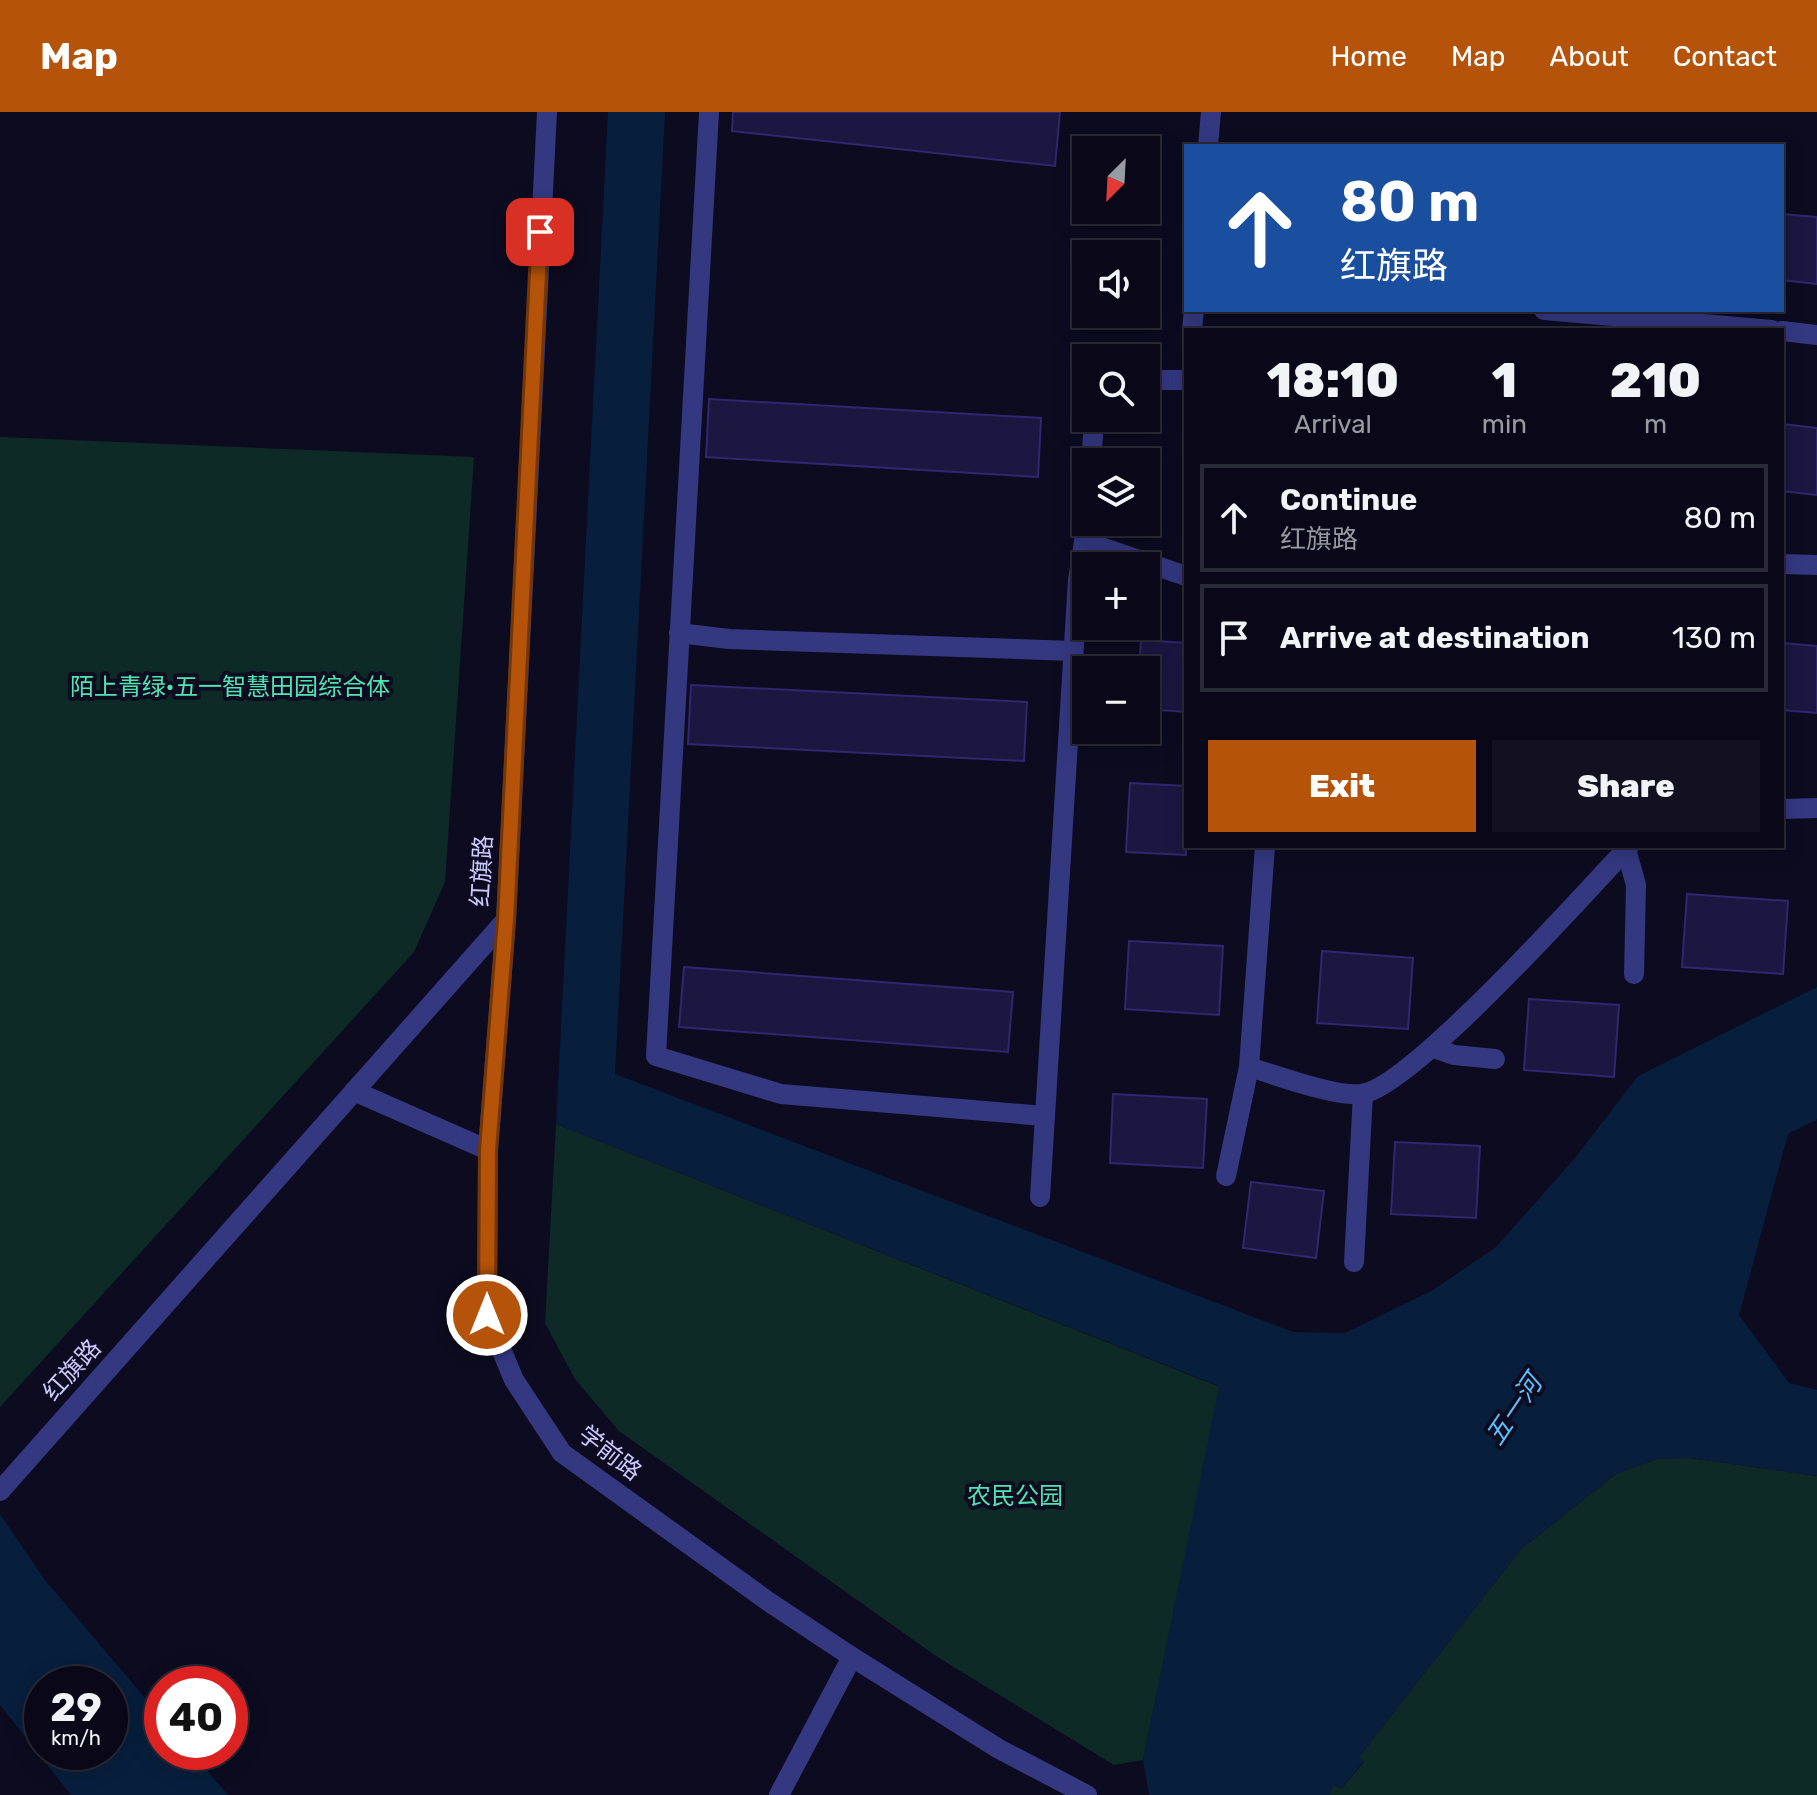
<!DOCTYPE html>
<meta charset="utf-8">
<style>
:root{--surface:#0a0818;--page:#131121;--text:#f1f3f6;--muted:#999aa2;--line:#2a2937;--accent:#b45309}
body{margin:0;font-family:Rubik,"Noto Sans SC",sans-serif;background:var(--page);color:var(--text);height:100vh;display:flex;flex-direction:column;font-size:30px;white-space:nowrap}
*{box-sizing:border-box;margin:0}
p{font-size:26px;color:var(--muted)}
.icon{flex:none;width:44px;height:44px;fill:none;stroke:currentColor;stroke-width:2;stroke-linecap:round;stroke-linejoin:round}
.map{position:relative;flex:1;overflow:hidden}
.details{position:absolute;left:1184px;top:216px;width:600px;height:520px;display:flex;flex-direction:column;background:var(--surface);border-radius:0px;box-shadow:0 4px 20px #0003,0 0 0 2px var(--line)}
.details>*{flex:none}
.top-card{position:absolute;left:1184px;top:32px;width:600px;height:168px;border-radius:0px;box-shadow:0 4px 20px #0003,0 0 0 2px var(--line);background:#1a4fa0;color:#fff;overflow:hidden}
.needle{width:52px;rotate:204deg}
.controls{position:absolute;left:1072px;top:24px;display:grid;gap:16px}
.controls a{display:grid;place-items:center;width:88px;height:88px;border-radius:0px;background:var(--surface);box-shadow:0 4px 20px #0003,0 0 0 2px var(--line);font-size:40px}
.speed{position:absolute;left:24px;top:1554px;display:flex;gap:16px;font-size:40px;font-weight:700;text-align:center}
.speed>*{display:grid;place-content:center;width:104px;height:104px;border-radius:50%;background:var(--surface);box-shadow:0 4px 20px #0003,0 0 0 2px var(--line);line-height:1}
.speed small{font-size:20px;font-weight:400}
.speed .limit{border:12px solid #d22;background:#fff;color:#111}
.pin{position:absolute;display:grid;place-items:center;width:68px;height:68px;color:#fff;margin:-34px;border-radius:16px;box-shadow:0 4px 12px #0006}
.me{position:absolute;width:88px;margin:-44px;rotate:0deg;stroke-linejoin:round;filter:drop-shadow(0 0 6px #0008)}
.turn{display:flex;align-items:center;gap:28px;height:168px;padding:0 24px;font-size:36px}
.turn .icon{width:104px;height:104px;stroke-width:2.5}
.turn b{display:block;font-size:56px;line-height:68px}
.eta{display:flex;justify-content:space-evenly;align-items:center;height:136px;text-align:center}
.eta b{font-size:48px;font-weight:800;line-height:56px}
.cta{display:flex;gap:16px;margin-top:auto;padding:16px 24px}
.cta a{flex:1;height:92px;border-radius:0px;background:var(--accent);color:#fff;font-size:32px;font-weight:800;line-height:92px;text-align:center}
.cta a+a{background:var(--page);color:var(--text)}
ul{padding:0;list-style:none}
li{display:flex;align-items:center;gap:24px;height:108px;margin:0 16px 12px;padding:0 8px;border:4px solid var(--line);border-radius:0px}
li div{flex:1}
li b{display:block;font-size:30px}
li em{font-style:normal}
header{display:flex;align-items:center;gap:48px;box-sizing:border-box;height:112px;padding:0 40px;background:var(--accent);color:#fff}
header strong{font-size:38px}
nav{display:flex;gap:44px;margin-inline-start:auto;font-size:28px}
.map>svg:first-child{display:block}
</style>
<header>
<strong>Map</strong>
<nav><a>Home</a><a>Map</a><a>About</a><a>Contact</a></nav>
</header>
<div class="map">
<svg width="1817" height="1683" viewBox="0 0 1817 1683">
<rect width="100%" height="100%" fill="#0d0b20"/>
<g fill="#0e2a26">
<path d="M 0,325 L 474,345 L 445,770 L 414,840 L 0,1295 Z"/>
<path d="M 556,1012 L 1220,1275 L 1143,1648 L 1114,1653 L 936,1544 L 619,1319 L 575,1267 L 545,1211 Z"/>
<path d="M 1690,1346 L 1817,1364 L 1817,1683 L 1329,1683 L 1333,1673 L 1342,1676 L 1364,1650 L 1359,1645 L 1521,1437 L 1616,1362 L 1657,1347 Z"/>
</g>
<g fill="#071f3d" fill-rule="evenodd">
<path d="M 608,0 L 665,0 L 615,962 L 1293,1220 L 1345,1221 L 1433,1178 L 1496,1135 L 1575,1046 L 1638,964 L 1817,875 L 1817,1007 L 1788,1022 L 1739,1203 L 1789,1271 L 1817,1278 L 1817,1364 L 1690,1346 L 1657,1347 L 1616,1362 L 1521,1437 L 1359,1645 L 1364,1649 L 1342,1676 L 1333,1674 L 1329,1683 L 1149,1683 L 1143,1648 L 1219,1274 L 556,1012 Z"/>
<path d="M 0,1402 L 44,1467 L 162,1606 L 162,1640 L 191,1640 L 228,1683 L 71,1683 L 0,1593 ZM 42,1572 L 110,1572 L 110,1640 L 42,1640 Z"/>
</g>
<g fill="#1b1741" stroke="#2f276f" stroke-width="2">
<path d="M 733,0 L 1060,0 L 1055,54 L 732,19 Z"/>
<path d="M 1782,102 L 1817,105 L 1817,172 L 1782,168 Z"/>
<path d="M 709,287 L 1041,306 L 1038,365 L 706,345 Z"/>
<path d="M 1782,312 L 1817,316 L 1817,383 L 1782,379 Z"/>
<path d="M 1141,528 L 1186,531 L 1186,600 L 1146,597 L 1146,558 L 1139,558 Z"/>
<path d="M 1782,531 L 1817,534 L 1817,601 L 1782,598 Z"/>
<path d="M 691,573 L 1027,590 L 1024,649 L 688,632 Z"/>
<path d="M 1130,671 L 1186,674 L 1186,743 L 1126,740 Z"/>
<path d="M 1687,782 L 1788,789 L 1783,862 L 1682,855 Z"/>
<path d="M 1129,829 L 1223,834 L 1219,903 L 1125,897 Z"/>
<path d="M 1322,839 L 1413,846 L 1408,917 L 1317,911 Z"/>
<path d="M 684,855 L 1013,880 L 1008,940 L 679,915 Z"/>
<path d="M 1529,887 L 1619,893 L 1614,965 L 1524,958 Z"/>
<path d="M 1113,982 L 1207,987 L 1203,1056 L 1110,1051 Z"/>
<path d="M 1395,1030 L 1480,1034 L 1476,1106 L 1391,1102 Z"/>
<path d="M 1251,1070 L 1324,1079 L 1316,1146 L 1243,1136 Z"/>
</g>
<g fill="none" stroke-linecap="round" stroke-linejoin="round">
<g stroke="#343881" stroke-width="20">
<path d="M 547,0 L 506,808 L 488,1038 L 487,1203 L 514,1268 L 562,1341 L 769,1490 L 852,1545 L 999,1637 L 1087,1683"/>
<path d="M 709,0 L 656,944 L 781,982 L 1044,1004"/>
<path d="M 1208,34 L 1211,0"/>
<path d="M 1544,198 L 1772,218"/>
<path d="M 1192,218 L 1194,198"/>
<path d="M 1782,219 L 1817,223"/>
<path d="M 1146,273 L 1157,268 L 1186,268"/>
<path d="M 1091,350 L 1094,311 L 1099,306"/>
<path d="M 1086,430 L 1186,464"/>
<path d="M 1782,452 L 1817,453"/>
<path d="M 679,521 L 729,527 L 1073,539"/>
<path d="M 1782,697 L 1817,696"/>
<path d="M 1265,734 L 1249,955 C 1276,963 1335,985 1361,982 C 1410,977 1587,779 1629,734"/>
<path d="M 1626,737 L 1636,773 L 1634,862"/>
<path d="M 1434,936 L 1454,943 L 1495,947"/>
<path d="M 354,979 L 488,1038"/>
<path d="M 1226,1064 L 1249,955"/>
<path d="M 1040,1085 L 1078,468 L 1087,410"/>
<path d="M 1354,1150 L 1363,982"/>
<path d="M 0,1379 L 506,808"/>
<path d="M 779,1683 L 852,1545"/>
</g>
</g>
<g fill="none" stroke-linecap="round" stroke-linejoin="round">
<g stroke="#753606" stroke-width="20">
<path id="route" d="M 487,1203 L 488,1038 L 506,808 L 540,120"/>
</g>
<use href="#route" stroke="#b45309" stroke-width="14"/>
</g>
<g text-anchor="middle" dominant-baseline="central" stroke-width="8" stroke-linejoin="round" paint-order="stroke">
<g font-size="24" fill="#51e4b2" stroke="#0d0b20">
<text x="230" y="575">陌上青绿·五一智慧田园综合体</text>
<text x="1015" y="1384">农民公园</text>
</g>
<g font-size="24" fill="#cbcaff" stroke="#0d0b20">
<text transform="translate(482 759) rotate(-87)">红旗路</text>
<text transform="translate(72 1258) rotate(-48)">红旗路</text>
<text transform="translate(610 1341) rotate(38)">学前路</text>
</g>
<g font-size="26" font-style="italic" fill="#58c1ff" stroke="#0d0b20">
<text transform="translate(1514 1298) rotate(-56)">五一河</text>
</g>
</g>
</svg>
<div class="controls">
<a><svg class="needle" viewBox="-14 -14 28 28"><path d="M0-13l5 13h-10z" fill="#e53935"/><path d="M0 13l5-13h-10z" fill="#999aa2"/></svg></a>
<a><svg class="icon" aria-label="sound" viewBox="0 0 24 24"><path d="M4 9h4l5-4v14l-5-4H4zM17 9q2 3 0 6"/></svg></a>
<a><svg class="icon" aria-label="search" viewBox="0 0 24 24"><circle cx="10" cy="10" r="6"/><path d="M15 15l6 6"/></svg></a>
<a><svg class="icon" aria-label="layers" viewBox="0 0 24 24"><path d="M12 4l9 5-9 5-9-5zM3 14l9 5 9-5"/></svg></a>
<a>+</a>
<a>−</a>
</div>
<div class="speed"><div>29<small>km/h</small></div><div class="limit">40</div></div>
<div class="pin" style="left:540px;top:120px;background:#d93025"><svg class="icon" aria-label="arrive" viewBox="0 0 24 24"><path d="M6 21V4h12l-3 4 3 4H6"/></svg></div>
<svg class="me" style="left:487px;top:1203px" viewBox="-20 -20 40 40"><circle r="17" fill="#b45309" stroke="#fff" stroke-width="3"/><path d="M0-11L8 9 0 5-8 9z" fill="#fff"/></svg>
<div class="top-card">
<div class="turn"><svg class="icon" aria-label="ahead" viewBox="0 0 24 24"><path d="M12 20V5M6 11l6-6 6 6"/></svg><div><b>80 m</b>红旗路</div></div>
</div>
<section class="details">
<div class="eta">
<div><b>18:10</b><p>Arrival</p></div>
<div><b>1</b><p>min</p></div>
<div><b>210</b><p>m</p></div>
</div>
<ul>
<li><svg class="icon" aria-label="ahead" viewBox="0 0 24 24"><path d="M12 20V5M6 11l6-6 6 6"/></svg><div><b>Continue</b><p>红旗路</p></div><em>80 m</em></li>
<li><svg class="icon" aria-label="arrive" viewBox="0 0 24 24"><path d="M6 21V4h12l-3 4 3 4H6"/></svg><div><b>Arrive at destination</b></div><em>130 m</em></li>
</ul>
<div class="cta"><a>Exit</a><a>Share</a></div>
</section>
</div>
